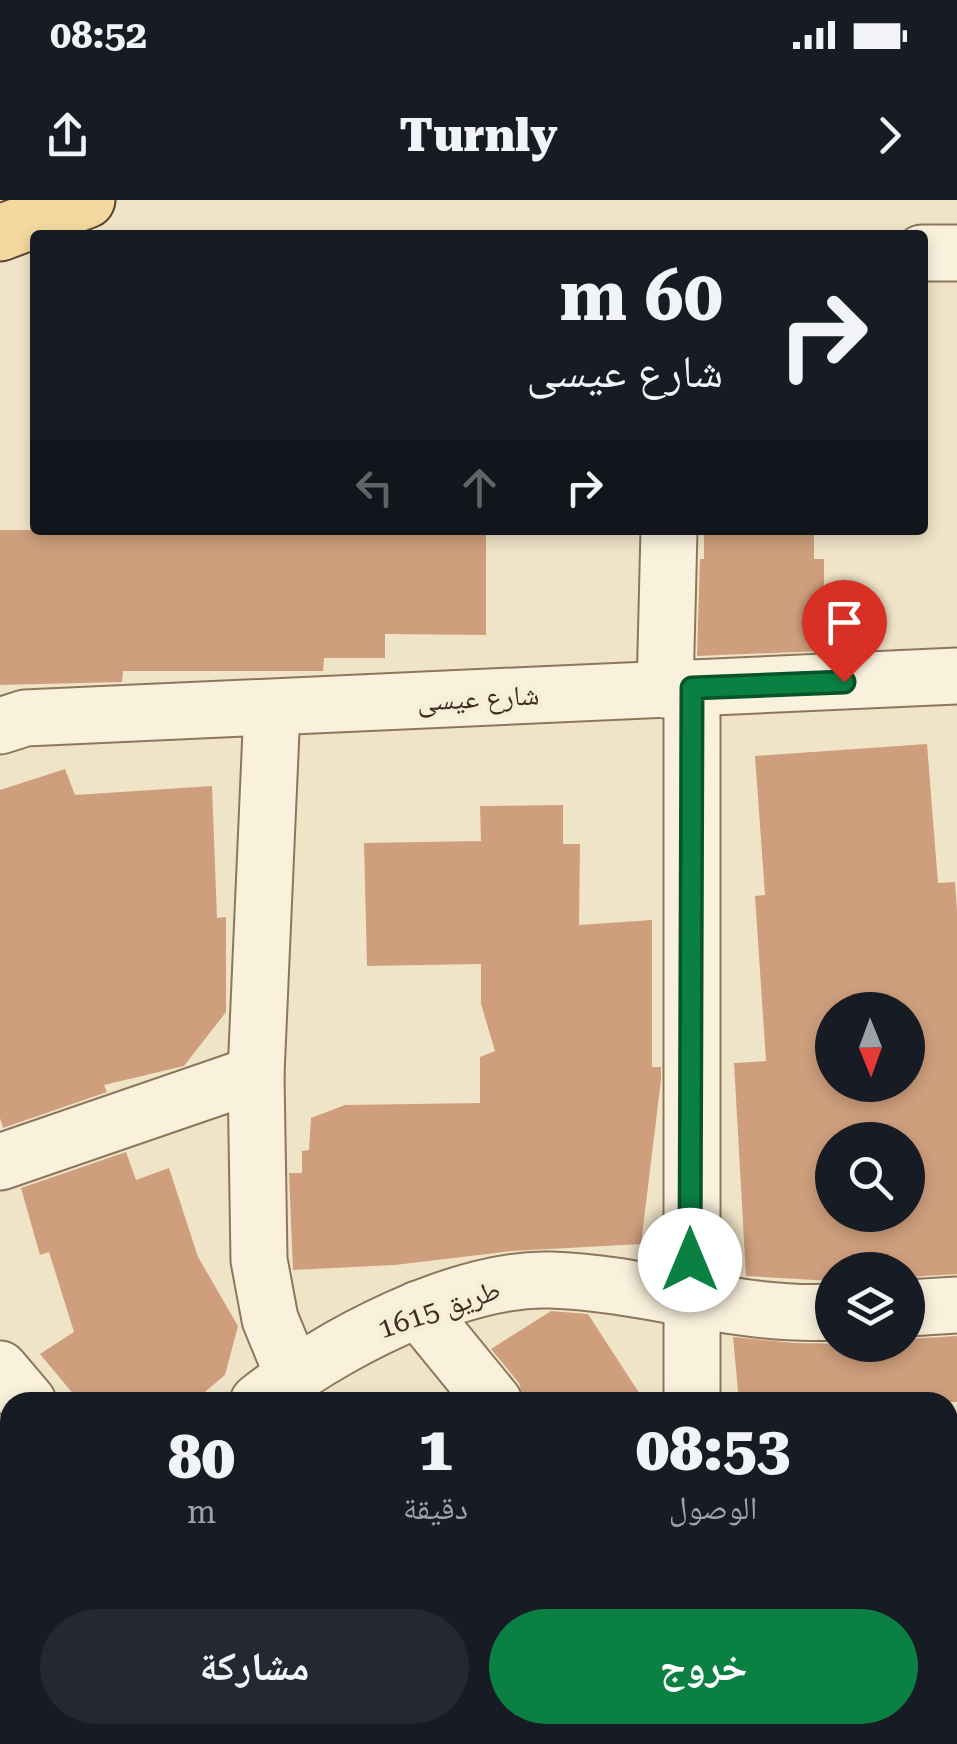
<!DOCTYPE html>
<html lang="ar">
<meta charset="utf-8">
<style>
:root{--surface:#171b24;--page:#242831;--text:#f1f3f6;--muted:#9ea1a6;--accent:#0b8043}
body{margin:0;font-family:"Roboto Serif","Noto Naskh Arabic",serif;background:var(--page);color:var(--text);direction:rtl;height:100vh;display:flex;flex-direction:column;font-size:38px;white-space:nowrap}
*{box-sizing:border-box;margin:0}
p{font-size:32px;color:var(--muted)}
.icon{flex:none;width:55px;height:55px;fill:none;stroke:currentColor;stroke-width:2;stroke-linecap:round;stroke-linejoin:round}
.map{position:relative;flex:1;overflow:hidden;direction:ltr}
.sheet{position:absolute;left:0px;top:1192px;width:958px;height:352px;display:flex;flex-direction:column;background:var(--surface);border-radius:30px 30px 0 0;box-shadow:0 5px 15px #0003;direction:rtl}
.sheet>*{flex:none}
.top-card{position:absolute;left:30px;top:30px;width:898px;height:305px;border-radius:10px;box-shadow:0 5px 15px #0003;direction:rtl;background:#171b24;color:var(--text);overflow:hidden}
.needle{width:65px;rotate:179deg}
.buttons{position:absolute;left:815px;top:792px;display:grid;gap:20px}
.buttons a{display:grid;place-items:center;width:110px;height:110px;border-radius:50%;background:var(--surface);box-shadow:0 5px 15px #0003;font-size:50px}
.pin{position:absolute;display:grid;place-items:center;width:85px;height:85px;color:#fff;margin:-102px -42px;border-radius:50% 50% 50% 0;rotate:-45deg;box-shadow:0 0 10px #0007}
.pin .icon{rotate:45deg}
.me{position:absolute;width:110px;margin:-55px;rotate:0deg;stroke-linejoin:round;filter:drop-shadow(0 0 8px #0008)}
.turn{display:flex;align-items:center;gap:35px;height:210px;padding:0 40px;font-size:45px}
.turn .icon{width:130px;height:130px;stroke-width:2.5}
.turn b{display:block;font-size:70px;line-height:85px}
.lanes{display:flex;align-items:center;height:95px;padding:0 40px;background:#0003;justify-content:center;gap:50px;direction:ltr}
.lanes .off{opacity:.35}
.eta{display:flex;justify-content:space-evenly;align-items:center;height:170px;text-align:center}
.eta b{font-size:60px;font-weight:800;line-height:70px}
.primary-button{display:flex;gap:20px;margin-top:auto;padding:20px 40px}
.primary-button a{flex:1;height:115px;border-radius:60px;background:var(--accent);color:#fff;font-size:40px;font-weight:800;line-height:115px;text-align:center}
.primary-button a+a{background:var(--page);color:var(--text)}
.status{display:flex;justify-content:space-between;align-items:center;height:70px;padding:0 50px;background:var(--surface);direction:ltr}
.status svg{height:28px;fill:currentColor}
header{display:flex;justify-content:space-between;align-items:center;height:130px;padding:0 40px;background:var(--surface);font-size:45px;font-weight:800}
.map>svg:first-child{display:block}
</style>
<div class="status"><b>08:52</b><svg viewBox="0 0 49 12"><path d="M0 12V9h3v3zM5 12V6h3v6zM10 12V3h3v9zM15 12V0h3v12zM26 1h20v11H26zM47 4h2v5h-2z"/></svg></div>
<header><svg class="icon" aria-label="forward" viewBox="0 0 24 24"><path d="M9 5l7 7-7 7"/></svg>Turnly<svg class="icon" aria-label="share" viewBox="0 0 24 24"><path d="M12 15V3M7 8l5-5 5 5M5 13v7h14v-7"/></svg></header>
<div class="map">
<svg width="957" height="1544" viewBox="0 0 957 1544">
<rect width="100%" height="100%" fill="#f0e4c8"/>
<g fill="#cf9f7d" fill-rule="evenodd">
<path d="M 0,330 L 486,330 L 486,435 L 385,434 L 385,458 L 324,458 L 323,471 L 123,471 L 122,482 L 0,485 Z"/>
<path d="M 704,330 L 814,330 L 814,359 L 824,359 L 824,451 L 697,456 L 700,359 L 704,359 Z"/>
<path d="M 927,544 L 938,683 L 955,682 L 957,711 L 957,1074 L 908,1077 L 908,1070 L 832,1070 L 832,1081 L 746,1076 L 734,863 L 766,861 L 755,696 L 765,695 L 755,556 ZM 832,810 L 908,810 L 908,885 L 832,885 ZM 832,940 L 908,940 L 908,1015 L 832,1015 Z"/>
<path d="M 65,569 L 75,595 L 212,586 L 217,718 L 226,717 L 226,812 L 184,866 L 104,885 L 107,892 L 3,928 L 0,918 L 0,590 Z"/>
<path d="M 563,605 L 563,644 L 580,644 L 579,725 L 652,720 L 652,867 L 661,867 L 661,880 L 641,1044 L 513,1051 L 395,1065 L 293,1070 L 289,973 L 302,973 L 302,951 L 309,950 L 311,918 L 345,905 L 480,903 L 480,857 L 495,851 L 481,804 L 481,764 L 367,766 L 364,643 L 481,641 L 480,606 Z"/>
<path d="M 126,952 L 136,980 L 169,968 L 198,1057 L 238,1126 L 225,1175 L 193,1202 L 80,1202 L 40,1154 L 74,1132 L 49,1052 L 40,1055 L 21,988 Z"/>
<path d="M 551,1111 L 588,1114 L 645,1202 L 524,1202 L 519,1183 L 491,1149 Z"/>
<path d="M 957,1136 L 957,1202 L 739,1202 L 733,1137 L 794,1143 L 908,1145 L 908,1139 Z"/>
</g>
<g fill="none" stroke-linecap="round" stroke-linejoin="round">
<g stroke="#8d765c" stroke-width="59">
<g id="minor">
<path d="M 922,53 L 957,53"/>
<path d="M 665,490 L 669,330"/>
<path d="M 272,508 L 256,874 L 259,1060 L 270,1119 L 293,1175"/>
<path d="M 0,526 L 25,518 L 957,476"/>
<path d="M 0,962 L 256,874"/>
<path d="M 418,1109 L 494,1202"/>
<path d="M 0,1169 L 28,1202"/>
<path d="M 692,1202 L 692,488"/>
<path d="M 948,1515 L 957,1514"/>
<path d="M 164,1535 L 172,1544"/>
<path d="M 378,1535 L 388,1544"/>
<path d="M 759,1535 L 767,1544"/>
<path d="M 695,1544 L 699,1535"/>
</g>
</g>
<g stroke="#8d765c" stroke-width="59">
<g id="tertiary">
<path d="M 908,1108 L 957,1105"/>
<path d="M 258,1202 C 328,1146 459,1077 551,1080 C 645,1083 738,1117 832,1112"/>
<path d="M 0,1425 L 10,1416"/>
</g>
</g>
<g stroke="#5b4430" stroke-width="59">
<path id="primary" d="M 0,33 L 87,0"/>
</g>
<use href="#minor" stroke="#faf1dc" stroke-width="55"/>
<use href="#tertiary" stroke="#faf1dc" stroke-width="55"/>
<use href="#primary" stroke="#f3d9a0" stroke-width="55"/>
</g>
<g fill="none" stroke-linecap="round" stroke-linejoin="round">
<g stroke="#07532c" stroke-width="25">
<path id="route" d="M 690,1060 L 692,488 L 844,482"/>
</g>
<use href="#route" stroke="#0b8043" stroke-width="18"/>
</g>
<g text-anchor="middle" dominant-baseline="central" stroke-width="9" stroke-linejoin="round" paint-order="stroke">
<g font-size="28" fill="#3d2e20" stroke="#f7eed8">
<text transform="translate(478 498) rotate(-3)">شارع عيسى</text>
<text transform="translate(439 1109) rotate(-19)">طريق 1615</text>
</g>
</g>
</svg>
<div class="buttons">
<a><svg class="needle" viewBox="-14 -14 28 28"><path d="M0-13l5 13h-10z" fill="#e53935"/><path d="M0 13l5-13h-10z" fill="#9ea1a6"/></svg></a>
<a><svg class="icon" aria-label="search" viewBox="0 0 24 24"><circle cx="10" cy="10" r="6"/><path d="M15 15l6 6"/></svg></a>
<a><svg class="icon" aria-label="layers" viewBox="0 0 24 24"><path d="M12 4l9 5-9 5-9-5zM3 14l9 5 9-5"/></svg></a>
</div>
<div class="pin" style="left:844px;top:482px;background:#d93025"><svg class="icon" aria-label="arrive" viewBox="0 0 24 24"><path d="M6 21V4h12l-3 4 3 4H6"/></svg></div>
<svg class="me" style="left:690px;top:1060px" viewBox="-20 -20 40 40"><circle r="19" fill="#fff"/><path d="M0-13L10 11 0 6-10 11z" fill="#0b8043"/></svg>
<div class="top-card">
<div class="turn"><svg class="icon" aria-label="right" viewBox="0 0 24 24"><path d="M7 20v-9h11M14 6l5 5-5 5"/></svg><div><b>60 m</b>شارع عيسى</div></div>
<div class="lanes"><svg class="icon off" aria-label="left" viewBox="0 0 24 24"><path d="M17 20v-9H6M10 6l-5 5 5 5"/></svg><svg class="icon off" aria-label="ahead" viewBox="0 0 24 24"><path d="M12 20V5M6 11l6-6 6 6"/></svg><svg class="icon" aria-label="right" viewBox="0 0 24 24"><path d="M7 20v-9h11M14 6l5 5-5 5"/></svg></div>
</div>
<section class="sheet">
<div class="eta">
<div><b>08:53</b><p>الوصول</p></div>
<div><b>1</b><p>دقيقة</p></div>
<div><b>80</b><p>m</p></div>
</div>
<div class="primary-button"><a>خروج</a><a>مشاركة</a></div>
</section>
</div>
